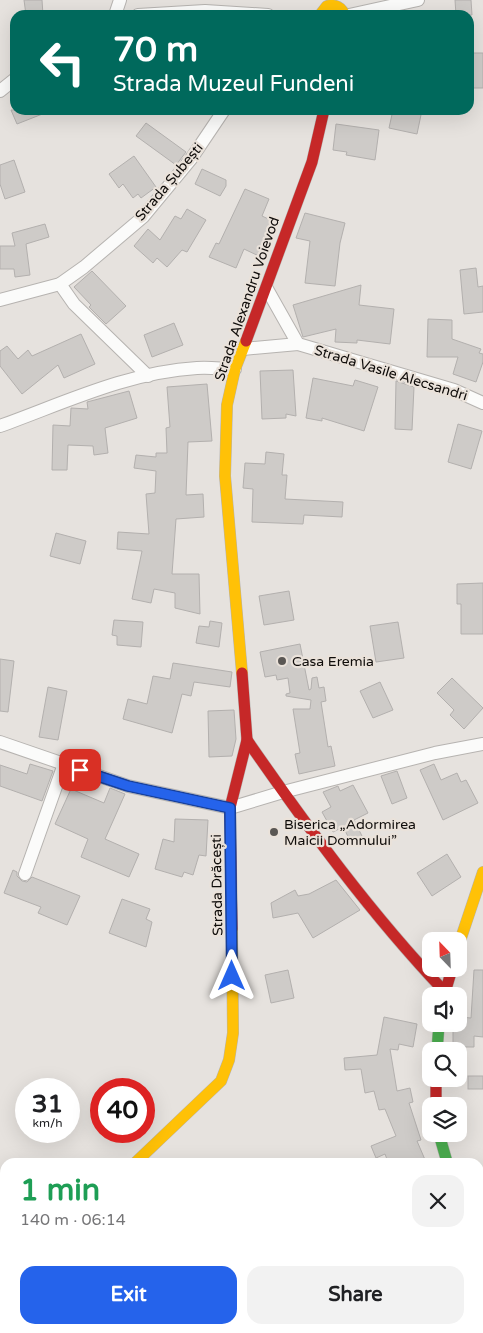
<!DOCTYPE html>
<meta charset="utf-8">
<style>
:root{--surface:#fff;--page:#f2f2f2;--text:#202124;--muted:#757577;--accent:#2563eb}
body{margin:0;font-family:"Varela Round",sans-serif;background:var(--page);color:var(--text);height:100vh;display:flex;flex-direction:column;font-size:19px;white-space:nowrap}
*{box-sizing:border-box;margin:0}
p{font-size:16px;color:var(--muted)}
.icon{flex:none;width:28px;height:28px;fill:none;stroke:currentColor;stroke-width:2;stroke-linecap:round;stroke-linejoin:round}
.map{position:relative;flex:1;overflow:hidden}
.details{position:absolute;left:0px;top:1158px;width:484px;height:176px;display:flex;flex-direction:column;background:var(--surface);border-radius:15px 15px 0 0;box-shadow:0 5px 20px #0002}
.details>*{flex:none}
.hud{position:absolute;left:10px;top:10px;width:464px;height:105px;border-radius:15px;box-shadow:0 5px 20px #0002;background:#00695c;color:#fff;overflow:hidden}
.needle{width:32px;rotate:337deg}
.buttons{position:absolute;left:422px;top:932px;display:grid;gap:10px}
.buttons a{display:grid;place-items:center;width:45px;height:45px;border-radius:10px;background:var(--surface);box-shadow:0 5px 20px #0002;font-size:25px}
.speed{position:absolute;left:15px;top:1078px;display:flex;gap:10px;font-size:25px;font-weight:700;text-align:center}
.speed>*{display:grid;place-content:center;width:65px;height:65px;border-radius:50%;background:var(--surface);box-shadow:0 5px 20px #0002;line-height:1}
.speed small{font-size:12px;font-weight:400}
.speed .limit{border:8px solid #d22;background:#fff;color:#111}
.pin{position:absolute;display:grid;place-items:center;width:42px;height:42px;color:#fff;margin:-21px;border-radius:10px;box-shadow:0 2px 8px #0006}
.me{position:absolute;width:55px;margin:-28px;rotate:0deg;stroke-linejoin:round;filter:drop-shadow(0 0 4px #0008)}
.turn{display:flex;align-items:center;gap:18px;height:105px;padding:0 20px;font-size:22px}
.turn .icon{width:65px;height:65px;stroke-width:2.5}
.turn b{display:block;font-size:35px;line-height:42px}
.round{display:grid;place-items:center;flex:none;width:52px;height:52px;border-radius:15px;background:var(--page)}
.headline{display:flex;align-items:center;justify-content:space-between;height:85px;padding:0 20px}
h1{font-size:30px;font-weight:700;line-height:38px;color:#1e9e55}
.cta{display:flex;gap:10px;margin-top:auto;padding:10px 20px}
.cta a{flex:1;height:58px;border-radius:15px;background:var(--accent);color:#fff;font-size:20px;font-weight:700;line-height:58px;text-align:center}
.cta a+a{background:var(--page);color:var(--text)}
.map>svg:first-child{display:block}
</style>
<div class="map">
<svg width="483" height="1333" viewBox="0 0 483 1333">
<rect width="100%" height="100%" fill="#e6e2de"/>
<g fill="#cecbc8" stroke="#b3b0ae">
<path d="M 24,0 L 42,0 L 43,15 L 26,15 Z"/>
<path d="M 455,0 L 471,0 L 472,15 L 456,15 Z"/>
<rect x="469" y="53" width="14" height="35"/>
<path d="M 11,110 L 50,110 L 50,111 L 17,124 Z"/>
<path d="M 393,110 L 422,110 L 417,134 L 389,128 Z"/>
<path d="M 146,123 L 186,152 L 176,165 L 136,136 Z"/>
<path d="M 336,124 L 379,130 L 375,160 L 346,155 L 347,152 L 333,150 Z"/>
<path d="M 134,156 L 156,187 L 141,198 L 138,194 L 133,198 L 123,184 L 119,188 L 109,174 Z"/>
<path d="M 14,160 L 25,192 L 5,199 L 0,184 L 0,165 Z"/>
<path d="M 202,169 L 226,180 L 226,186 L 220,196 L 195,184 Z"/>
<path d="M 245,189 L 269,199 L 262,216 L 277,223 L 261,257 L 244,249 L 236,268 L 209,257 L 216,243 L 219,244 Z"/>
<path d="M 187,209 L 206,220 L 187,252 L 182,250 L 167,267 L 157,258 L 153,263 L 134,246 L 148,229 L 160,240 L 175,216 L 181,219 Z"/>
<path d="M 305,213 L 345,223 L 340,243 L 335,286 L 305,283 L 310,241 L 296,238 Z"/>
<path d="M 45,224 L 49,237 L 26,244 L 30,275 L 15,277 L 14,269 L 0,269 L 0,246 L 15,246 L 12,233 Z"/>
<path d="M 476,268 L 478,287 L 483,286 L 483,312 L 464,314 L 460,270 Z"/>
<path d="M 92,271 L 126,306 L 106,324 L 89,307 L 91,305 L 74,287 Z"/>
<path d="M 361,285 L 359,305 L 394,309 L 390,344 L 357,340 L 357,343 L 335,342 L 336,329 L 303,337 L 293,305 Z"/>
<path d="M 428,319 L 452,320 L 452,339 L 481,349 L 479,353 L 483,354 L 483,362 L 476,382 L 453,374 L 458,357 L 427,357 Z"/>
<path d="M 174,323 L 183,345 L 152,357 L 144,335 Z"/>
<path d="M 81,334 L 95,364 L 64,378 L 58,365 L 22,394 L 0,366 L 0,351 L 7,346 L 18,359 L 28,350 L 32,356 Z"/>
<path d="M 293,370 L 296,416 L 286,414 L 286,418 L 262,419 L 260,371 Z"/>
<path d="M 313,378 L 353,386 L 355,380 L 378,387 L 364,431 L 322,418 L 322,421 L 306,418 Z"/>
<path d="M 396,381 L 414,387 L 412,430 L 395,429 Z"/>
<path d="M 207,384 L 212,441 L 188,442 L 186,495 L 203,494 L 204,517 L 176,519 L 172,574 L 199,574 L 200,614 L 175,608 L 175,593 L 154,589 L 151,603 L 132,599 L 142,551 L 117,549 L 118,532 L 149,534 L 146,494 L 155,493 L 156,471 L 134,468 L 136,455 L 156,457 L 156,453 L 167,453 L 166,428 L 170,427 L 167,387 Z"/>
<path d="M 129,391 L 137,418 L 105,428 L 108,453 L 94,455 L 93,446 L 68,445 L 67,470 L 52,470 L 53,425 L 70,426 L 71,408 L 88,409 L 87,402 Z"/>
<path d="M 458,424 L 482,431 L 471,469 L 448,462 Z"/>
<path d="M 266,452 L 284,454 L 282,475 L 287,475 L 285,499 L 343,502 L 342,517 L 304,515 L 303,524 L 252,522 L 253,489 L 243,488 L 245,463 L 265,464 Z"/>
<path d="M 56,533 L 86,541 L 80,564 L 50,556 Z"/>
<path d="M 483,583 L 483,634 L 461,634 L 461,604 L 457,604 L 457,584 Z"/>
<path d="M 289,591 L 294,620 L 264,625 L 259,596 Z"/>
<path d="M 114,620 L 143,622 L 141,647 L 117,645 L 117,636 L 112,635 Z"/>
<path d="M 210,621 L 222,623 L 219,647 L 196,643 L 199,626 L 209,627 Z"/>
<path d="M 398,622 L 404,658 L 376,662 L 370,626 Z"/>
<path d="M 300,644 L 309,690 L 311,689 L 312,678 L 317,677 L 319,688 L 324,687 L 326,701 L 321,702 L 328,747 L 331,746 L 335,766 L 299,774 L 295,754 L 300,753 L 293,709 L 310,709 L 311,700 L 286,696 L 286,694 L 290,693 L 288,678 L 277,680 L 276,675 L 265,677 L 260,652 Z"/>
<path d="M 0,659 L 14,661 L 8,712 L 0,711 Z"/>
<path d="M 173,663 L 232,672 L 230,687 L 194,682 L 191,696 L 182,694 L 172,733 L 123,719 L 128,699 L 147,704 L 153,676 L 170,679 Z"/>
<path d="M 452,678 L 483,708 L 464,729 L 450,715 L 454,710 L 437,693 Z"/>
<path d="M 380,682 L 393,710 L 373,718 L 360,691 Z"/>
<path d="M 48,687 L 67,691 L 58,740 L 39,737 Z"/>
<path d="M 234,710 L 236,739 L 232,756 L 209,757 L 208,711 Z"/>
<path d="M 30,764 L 53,771 L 42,801 L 0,786 L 0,765 L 27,774 Z"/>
<path d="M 434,764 L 441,780 L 457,773 L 461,782 L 466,780 L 478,803 L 443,820 L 420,770 Z"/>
<path d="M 397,771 L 407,798 L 392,804 L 381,776 Z"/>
<path d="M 353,785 L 368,813 L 354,820 L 362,836 L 351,842 L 343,827 L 333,832 L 322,812 L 331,807 L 323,792 L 338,786 L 340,791 Z"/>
<path d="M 110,788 L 125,794 L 105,839 L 139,854 L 129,877 L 81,857 L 88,839 L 55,824 L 71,789 L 104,803 Z"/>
<path d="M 175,819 L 208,820 L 206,856 L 199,855 L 193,875 L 184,872 L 182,877 L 155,869 L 163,839 L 174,842 Z"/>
<path d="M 447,854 L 461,877 L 432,896 L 417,873 Z"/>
<path d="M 13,870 L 17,872 L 17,876 L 22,881 L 27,882 L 32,877 L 80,896 L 67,925 L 38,913 L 41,907 L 4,893 Z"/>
<path d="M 336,880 L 360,910 L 313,938 L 298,913 L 273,918 L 271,903 L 295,890 L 298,896 L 309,894 Z"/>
<path d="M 122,899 L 150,909 L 146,919 L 152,922 L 146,947 L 109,933 Z"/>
<path d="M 288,970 L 294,998 L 271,1003 L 265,975 Z"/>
<path d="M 474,970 L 483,970 L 483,1037 L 474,1036 L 474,1047 L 453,1047 L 453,1024 L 459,1024 L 459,1017 L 471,1018 Z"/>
<path d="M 384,1017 L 417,1024 L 413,1047 L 399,1044 L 398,1050 L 390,1049 L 397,1091 L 410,1088 L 413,1102 L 409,1103 L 421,1140 L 417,1141 L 426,1162 L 388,1162 L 385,1154 L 376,1158 L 371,1146 L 396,1136 L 385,1109 L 379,1110 L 374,1091 L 365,1093 L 361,1069 L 345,1070 L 344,1058 L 377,1055 Z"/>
<rect x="468" y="1076" width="15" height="13"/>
</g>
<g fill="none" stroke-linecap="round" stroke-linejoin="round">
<g stroke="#b6b3b0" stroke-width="14">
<g id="street">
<path d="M 115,15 L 120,0"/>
<path d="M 138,15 L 205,11 L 268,15"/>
<path d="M 349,15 L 418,0"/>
<path d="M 0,91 L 15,79"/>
<path d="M 60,284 L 74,304 L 148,376"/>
<path d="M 267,289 L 298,344 L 454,390 L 483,403"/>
<path d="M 0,300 L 60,284 L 84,267 L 143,217 L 191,159 L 224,110"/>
<path d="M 243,349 L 298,344"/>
<path d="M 0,426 C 64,403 128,372 197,368 C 210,367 223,369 235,369"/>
<path d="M 0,742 L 128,786 L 230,808 L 283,792 L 435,753 L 483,744"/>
<path d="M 25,874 L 64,764"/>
<path d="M 479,1211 L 483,1217"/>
<path d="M 78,1329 L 85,1333"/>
<path d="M 337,1329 L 344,1333"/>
<path d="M 241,1333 L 244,1329"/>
</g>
</g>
<g stroke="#b6b3b0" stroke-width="12">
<g id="fast">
<path d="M 437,1051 L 439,1024"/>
<path d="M 439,1134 L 447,1162"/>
<path d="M 479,1258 L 483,1271"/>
<path d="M 0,1312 L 5,1310"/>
</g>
</g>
<g stroke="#b6b3b0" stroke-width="12">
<g id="slow">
<path d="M 320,15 L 327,6 C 336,4 341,7 345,15"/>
<path d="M 242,673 L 225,476 L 227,405 L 235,369 L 246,341"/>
<path d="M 459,944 L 483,872"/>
<path d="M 136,1162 L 221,1081 L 229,1060 L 233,1033 L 232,929"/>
</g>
</g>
<g stroke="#b6b3b0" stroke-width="12">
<g id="jam">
<path d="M 246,341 L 312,162 L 324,110"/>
<path d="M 247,740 C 308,828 371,914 445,992"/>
<path d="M 232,929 L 230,808 L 247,740 L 242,673"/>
<path d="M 444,996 L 452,969"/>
<path d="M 436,1079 L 436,1106"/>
</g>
</g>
<use href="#street" stroke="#fbfbfa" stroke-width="12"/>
<use href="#fast" stroke="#4caf50" stroke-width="11"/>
<use href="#slow" stroke="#ffc107" stroke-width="11"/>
<use href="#jam" stroke="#c62828" stroke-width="11"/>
</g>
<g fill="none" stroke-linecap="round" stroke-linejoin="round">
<g stroke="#184099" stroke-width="12">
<path id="route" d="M 80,770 L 128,786 L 230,808 L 232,976"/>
</g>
<use href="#route" stroke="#2563eb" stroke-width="9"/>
</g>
<g fill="#5a5754" stroke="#eae2da" stroke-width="2">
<circle cx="282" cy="661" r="5"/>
<circle cx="274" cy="832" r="5"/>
</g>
<g text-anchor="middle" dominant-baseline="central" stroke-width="4.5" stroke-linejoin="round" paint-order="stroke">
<g font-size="14" fill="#0f0c0a" stroke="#eae2da">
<text transform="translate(169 182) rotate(-50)">Strada Șubești</text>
<text transform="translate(247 299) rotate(-71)">Strada Alexandru Voievod</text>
<text transform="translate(391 373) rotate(17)">Strada Vasile Alecsandri</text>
<text transform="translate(217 885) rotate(-91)">Strada Drăcești</text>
</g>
<g font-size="14" fill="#0f0c0a" stroke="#eae2da" text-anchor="start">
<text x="292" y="661">Casa Eremia</text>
<text x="284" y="824">Biserica „Adormirea<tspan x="284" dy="16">Maicii Domnului”</tspan></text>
</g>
</g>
</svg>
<div class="buttons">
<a><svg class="needle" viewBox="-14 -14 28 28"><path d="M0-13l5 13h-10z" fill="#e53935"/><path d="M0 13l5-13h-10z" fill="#757577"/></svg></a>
<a><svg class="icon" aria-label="sound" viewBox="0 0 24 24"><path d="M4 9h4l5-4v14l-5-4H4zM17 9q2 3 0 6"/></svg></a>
<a><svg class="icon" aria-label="search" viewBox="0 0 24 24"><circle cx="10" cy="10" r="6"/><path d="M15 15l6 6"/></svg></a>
<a><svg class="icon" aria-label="layers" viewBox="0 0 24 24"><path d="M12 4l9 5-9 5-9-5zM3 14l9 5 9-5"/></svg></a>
</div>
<div class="speed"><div>31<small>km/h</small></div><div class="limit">40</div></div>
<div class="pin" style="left:80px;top:770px;background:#d93025"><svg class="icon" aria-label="arrive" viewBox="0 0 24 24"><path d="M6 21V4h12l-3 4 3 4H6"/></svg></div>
<svg class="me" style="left:232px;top:976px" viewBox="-20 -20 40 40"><path d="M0-17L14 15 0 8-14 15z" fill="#2563eb" stroke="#fff" stroke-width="4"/></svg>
<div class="hud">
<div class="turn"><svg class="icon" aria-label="left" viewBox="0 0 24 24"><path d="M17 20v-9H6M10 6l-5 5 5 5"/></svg><div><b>70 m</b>Strada Muzeul Fundeni</div></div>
</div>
<section class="details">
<div class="headline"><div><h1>1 min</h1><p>140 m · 06:14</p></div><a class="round"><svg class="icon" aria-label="close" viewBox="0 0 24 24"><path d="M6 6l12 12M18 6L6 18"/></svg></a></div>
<div class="cta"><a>Exit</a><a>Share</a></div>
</section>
</div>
